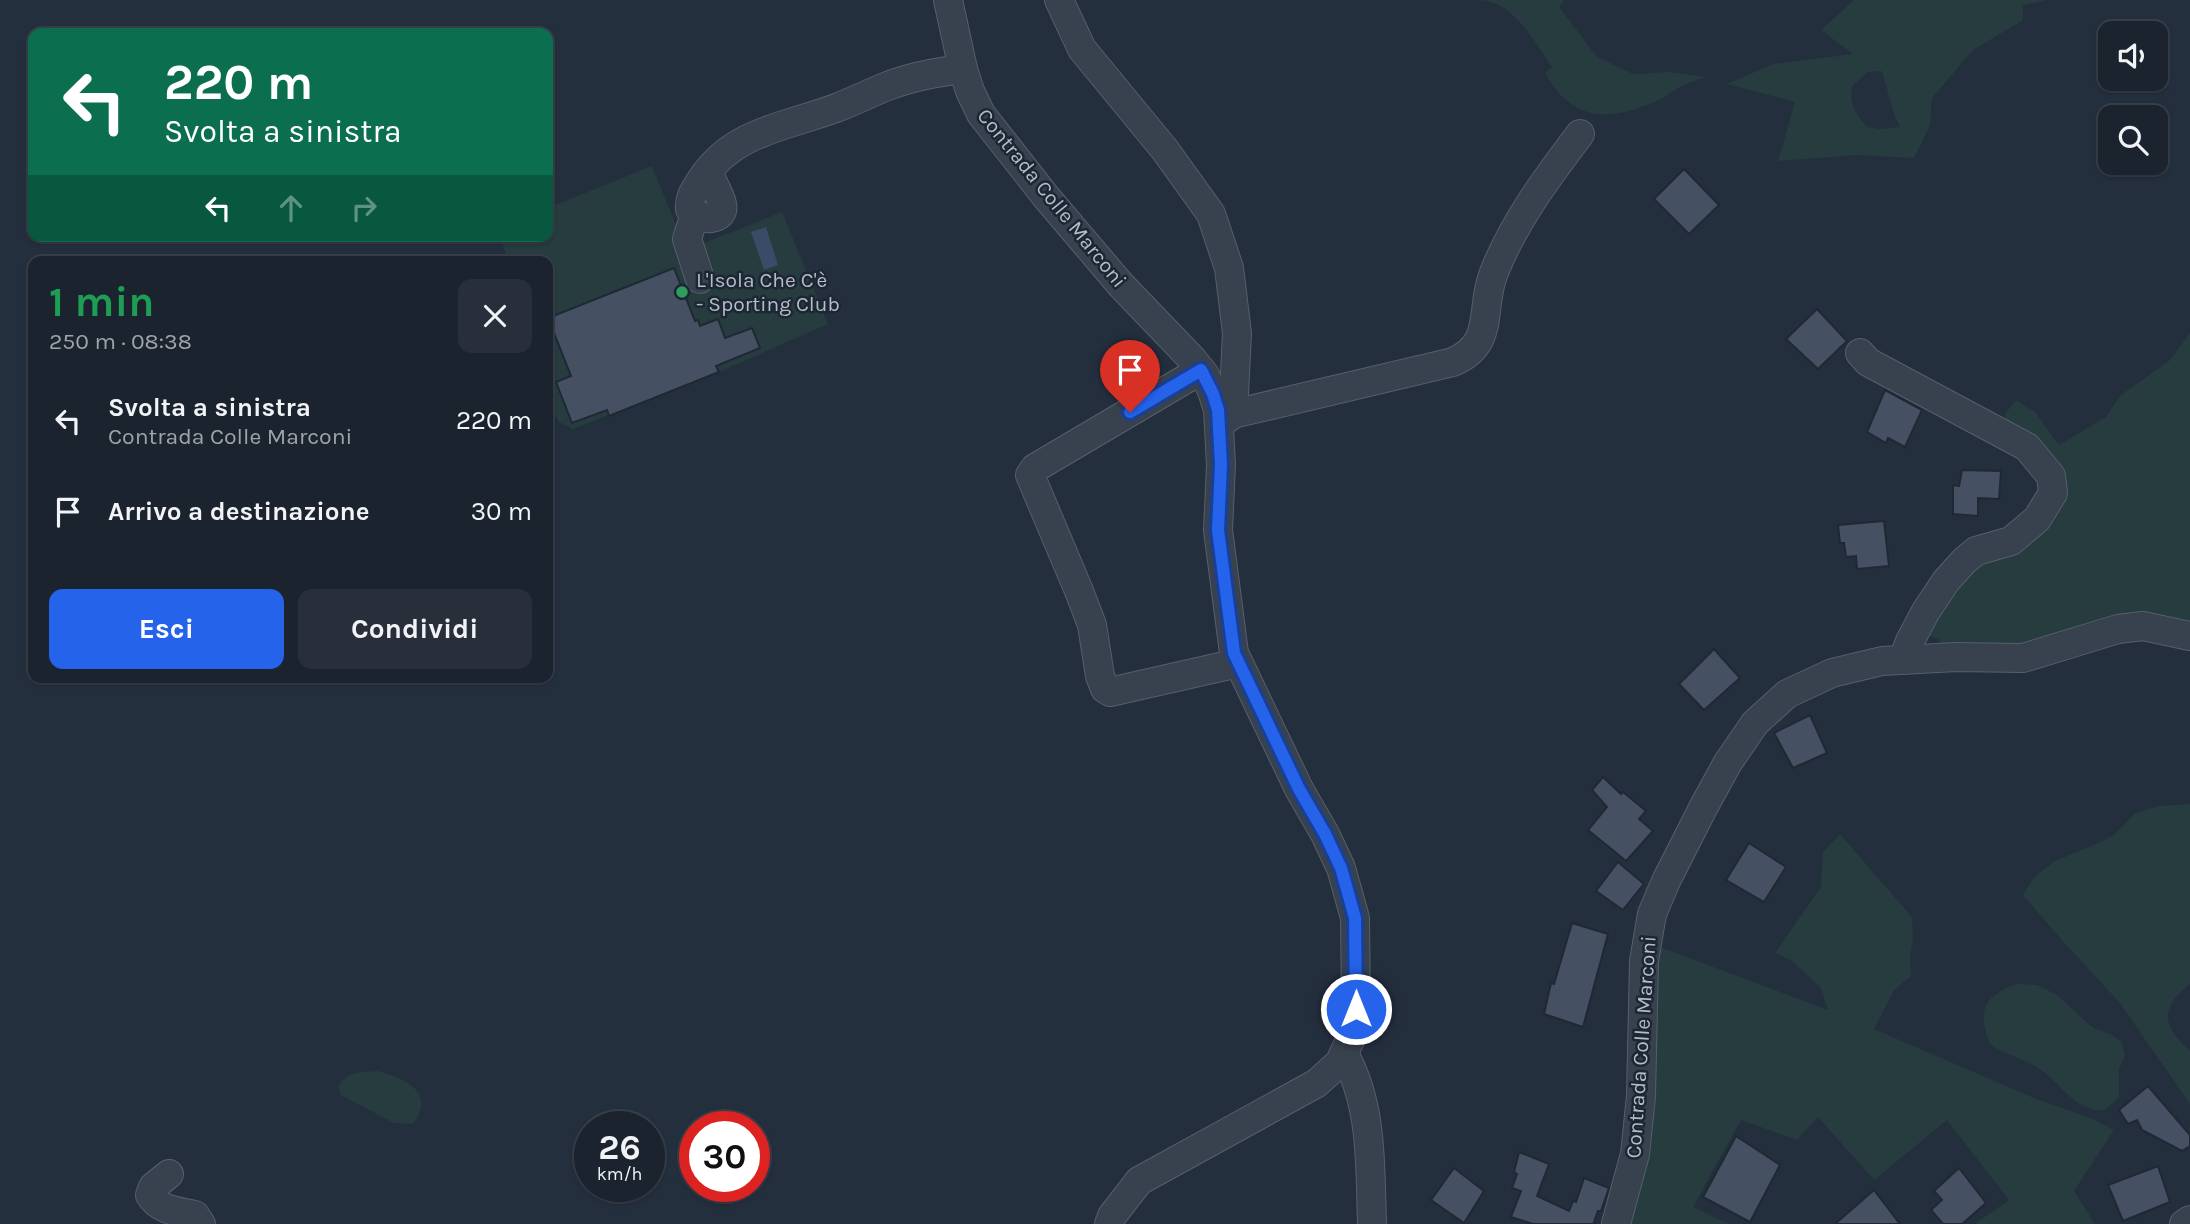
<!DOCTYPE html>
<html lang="it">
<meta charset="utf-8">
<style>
:root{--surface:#1b232e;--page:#282f3a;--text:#f1f3f6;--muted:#a0a4aa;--line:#39404a;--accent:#2563eb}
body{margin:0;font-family:Karla,sans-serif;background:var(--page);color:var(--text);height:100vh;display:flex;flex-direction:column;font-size:26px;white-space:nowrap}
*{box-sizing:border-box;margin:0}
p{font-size:23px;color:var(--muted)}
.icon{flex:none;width:38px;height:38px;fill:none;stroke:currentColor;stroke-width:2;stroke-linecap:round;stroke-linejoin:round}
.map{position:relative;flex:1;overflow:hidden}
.drawer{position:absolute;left:28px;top:256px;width:525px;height:427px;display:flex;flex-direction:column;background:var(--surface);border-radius:14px;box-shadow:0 2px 5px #0004,0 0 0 2px var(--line)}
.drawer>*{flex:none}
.guide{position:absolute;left:28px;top:28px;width:525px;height:214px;border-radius:14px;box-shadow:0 2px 5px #0004,0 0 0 2px var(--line);background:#0b6e4f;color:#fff;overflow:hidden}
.fabs{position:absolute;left:2098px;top:21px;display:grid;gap:14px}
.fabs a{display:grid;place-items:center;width:70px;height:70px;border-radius:14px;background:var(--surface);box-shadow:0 2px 5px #0004,0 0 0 2px var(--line);font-size:35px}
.speed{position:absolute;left:574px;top:1111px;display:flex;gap:14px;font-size:35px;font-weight:700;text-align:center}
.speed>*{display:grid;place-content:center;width:91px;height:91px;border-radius:50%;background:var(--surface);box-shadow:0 2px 5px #0004,0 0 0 2px var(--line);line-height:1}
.speed small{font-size:18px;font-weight:400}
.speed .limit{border:10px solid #d22;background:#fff;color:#111}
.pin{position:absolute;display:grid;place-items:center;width:60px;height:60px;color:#fff;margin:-72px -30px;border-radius:50% 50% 50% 0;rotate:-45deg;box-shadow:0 0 7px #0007}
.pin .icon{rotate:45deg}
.me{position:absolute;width:77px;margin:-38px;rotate:0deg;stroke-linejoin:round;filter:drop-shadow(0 0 5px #0008)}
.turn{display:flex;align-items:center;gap:24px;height:147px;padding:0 21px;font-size:32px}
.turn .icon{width:91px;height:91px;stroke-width:2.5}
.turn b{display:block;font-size:49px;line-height:60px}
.lanes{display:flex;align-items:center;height:66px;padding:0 21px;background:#0003;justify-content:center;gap:35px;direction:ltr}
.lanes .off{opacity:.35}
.round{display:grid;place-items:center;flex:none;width:74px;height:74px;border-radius:14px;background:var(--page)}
.summary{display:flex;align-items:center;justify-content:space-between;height:119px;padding:0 21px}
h1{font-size:42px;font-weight:700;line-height:52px;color:#1e9e55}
.button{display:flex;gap:14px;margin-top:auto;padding:14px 21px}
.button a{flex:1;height:80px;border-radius:14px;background:var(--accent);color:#fff;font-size:28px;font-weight:700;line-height:80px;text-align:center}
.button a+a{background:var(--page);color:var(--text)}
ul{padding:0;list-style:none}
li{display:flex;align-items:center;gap:21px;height:91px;padding:0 21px}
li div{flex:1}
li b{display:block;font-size:26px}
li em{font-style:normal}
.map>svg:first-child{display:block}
</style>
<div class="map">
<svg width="2190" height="1224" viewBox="0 0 2190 1224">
<rect width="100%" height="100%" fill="#242f3e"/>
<g fill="#263c3f" fill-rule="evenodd">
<path d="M 1468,0 L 1564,0 L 1559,7 L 1597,57 L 1633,74 L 1669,72 L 1705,77 C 1697,80 1688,83 1680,87 C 1673,90 1668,96 1661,99 C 1613,121 1574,125 1545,73 L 1552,67 C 1536,44 1519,11 1491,2 C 1484,0 1475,0 1468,0 Z"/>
<path d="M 1854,0 L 2048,0 L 2023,5 L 2023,20 L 1973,50 L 1932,98 L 1930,125 L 1914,158 L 1857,155 L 1778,161 L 1795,102 L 1727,84 L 1773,64 L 1853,54 L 1821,30 ZM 1882,71 L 1894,114 L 1900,127 L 1880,129 L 1867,127 C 1855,113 1849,104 1852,86 L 1868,72 Z"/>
<path d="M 652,166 L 686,250 L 782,212 L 828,324 L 719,372 L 573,429 L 559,422 L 548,402 L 548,261 L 509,261 L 499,236 L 548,236 L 548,208 Z"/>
<path d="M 2190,333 L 2190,627 L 2038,649 L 1946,653 L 1938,639 L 1910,629 L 1929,598 L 2054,501 L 2007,430 L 2005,414 L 2016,400 L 2035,412 L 2059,445 L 2106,417 L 2121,395 L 2169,361 Z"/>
<path d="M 2190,804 L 2190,984 C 2160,1008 2161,1025 2190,1051 L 2190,1104 L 2119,1002 L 2059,937 L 2023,895 L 2034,877 L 2055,861 L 2099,843 L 2114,835 L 2135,813 L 2159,806 Z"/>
<path d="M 1840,834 L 1912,917 L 1913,938 L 1910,958 L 1911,976 L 1894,990 L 1874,1029 L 2034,1098 L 2093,1119 L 2114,1130 L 2074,1191 L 2095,1224 L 1975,1224 L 2009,1200 L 1947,1120 L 1874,1180 L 1818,1117 L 1797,1140 L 1741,1120 L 1693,1207 L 1729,1224 L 1619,1224 L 1652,944 L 1828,1010 L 1821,988 L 1791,960 L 1775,953 L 1821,887 L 1823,852 Z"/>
<path d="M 2016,984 L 2037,985 L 2057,995 L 2092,1027 L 2112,1035 L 2122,1042 L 2125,1056 L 2119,1069 L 2119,1098 L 2103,1111 C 2072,1109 2061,1083 2040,1069 C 2024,1059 2006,1055 1990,1044 C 1977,1011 1983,997 2016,984 Z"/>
<path d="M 378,1071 C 405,1079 437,1092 413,1124 L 394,1123 L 341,1095 L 338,1086 C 348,1071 361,1072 378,1071 Z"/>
</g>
<path fill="#394c67" d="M 766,227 L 778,265 L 764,270 L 751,232 Z"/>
<g fill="#455162" stroke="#1f2835" stroke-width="2">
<path d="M 1684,169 L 1719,205 L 1689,234 L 1654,199 Z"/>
<path d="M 674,268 L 695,321 L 698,320 L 700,326 L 718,319 L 725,338 L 752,328 L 760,348 L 716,366 L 719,372 L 609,416 L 607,410 L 572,423 L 556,382 L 571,376 L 548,318 Z"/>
<path d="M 1817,309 L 1847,341 L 1818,369 L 1786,339 Z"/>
<path d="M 1885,390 L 1922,410 L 1905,447 L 1888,438 L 1886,443 L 1867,432 Z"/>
<path d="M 1962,470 L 2001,471 L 1999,499 L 1978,498 L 1978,516 L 1953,514 L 1953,485 L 1959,486 Z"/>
<path d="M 1884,521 L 1889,566 L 1857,569 L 1856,556 L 1846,557 L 1844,543 L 1840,543 L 1838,525 Z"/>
<path d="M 1714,649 L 1740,678 L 1704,710 L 1679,684 Z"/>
<path d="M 1810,715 L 1827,753 L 1793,768 L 1774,733 Z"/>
<path d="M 1603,777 L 1621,794 L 1623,792 L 1646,811 L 1639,819 L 1653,831 L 1626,861 L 1588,830 L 1607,807 L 1592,790 Z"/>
<path d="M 1749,843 L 1786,867 L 1764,902 L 1726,880 Z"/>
<path d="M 1618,862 L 1644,884 L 1623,910 L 1596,891 Z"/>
<path d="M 1572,923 L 1608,934 L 1583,1027 L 1544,1014 L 1551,983 L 1554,984 Z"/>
<path d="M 2148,1086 L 2190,1135 L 2190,1146 L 2182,1151 L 2142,1130 L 2137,1120 L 2128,1124 L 2119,1110 Z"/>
<path d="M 1736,1136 L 1780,1165 L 1750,1222 L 1703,1197 Z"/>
<path d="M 1519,1152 L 1549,1164 L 1537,1196 L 1569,1211 L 1573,1201 L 1576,1202 L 1584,1178 L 1609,1188 L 1601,1211 L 1598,1211 L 1594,1222 L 1597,1224 L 1533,1224 L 1511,1217 L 1521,1191 L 1512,1188 L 1517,1174 L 1514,1172 Z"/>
<path d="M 2158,1166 L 2170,1202 L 2123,1221 L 2108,1185 Z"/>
<path d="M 1454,1168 L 1484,1191 L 1464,1223 L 1431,1200 Z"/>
<path d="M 1959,1168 L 1986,1203 L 1962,1224 L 1943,1224 L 1931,1210 L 1942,1200 L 1934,1191 Z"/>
<path d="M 1874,1190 L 1900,1224 L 1835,1224 Z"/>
</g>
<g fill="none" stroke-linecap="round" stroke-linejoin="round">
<g stroke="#565f6c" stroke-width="30">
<g id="minor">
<path d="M 948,0 L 963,69 L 970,91 L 981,114 L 1047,198 L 1121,285 L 1193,360 L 1205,375 L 1213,394 L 1218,410 L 1221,465 L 1218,530 L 1234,653 L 1299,789 L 1325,834 L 1341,868 L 1355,918 L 1356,1009 L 1350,1040 L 1340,1062 L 1317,1083 L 1139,1181 L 1112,1216 L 1109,1224"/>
<path d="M 1059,0 L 1082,49 L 1165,150 L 1211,214 L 1229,268 L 1237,333 L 1233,414 L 1220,424"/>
<path d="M 710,169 C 710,171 711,178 712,180 C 716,192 734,214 711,218 C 703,219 696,215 690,209 C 689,197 695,190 701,180 C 733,131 785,127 836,108 C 852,102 868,94 885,87 C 910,77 937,72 963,69"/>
<path d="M 695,214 L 687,239 L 700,279"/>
<path d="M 1860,353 L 1868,362 L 2027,447 L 2051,476 L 2053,493 L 2037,519 L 2011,541 L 1976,551 L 1964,561 L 1946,581 L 1926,611 L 1910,641 L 1903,660"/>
<path d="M 1201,370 L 1035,468 L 1030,475 L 1079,591 L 1092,625 L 1100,676 L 1105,689 L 1110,692 L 1238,663"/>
<path d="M 1233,414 L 1453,362 C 1495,344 1480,311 1493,275 C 1513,223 1546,179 1580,134"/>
<path d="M 1344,1054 C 1373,1105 1370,1166 1372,1224"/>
<path d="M 169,1174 L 153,1187 L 150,1195 C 160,1211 178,1211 195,1215 L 201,1224"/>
<path d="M 1616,1224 L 1635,1154 L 1641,1096 L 1644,961 L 1652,914 L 1666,881 L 1703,808 L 1727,764 L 1755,723 L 1787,694 L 1832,673 L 1882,661 L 1956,657 L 2023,658 L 2118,629 L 2143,626 L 2190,636"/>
<path d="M 2184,1224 L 2190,1220"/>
</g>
</g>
<use href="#minor" stroke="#38414e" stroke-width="28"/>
</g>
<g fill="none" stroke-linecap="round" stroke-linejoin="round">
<g stroke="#184099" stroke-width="18">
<path id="route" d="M 1130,412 L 1201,370 L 1213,394 L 1218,410 L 1221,465 L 1218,530 L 1234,653 L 1299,789 L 1325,834 L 1341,868 L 1355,918 L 1356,1009"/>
</g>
<use href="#route" stroke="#2563eb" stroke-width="12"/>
</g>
<circle fill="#2e9e5b" stroke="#1d2633" stroke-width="2.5" cx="682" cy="292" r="7"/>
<g text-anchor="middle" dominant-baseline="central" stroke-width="5" stroke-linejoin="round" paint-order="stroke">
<g font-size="21" fill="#b4bcc9" stroke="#1d2633">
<text transform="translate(1052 198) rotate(51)">Contrada Colle Marconi</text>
<text transform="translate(1641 1047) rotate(-86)">Contrada Colle Marconi</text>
</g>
<g font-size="21" fill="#b4bcc9" stroke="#1d2633" text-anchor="start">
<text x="696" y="280">L'Isola Che C'è<tspan x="696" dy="24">- Sporting Club</tspan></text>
</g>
</g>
</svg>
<div class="fabs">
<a><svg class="icon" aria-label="sound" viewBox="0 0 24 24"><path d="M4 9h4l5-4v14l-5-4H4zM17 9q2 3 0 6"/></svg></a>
<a><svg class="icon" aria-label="search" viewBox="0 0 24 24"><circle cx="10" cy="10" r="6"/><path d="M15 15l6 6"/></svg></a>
</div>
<div class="speed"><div>26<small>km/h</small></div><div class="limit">30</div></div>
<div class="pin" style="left:1130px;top:412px;background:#d93025"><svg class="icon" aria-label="arrive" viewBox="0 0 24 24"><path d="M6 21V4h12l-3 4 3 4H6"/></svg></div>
<svg class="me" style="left:1356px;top:1009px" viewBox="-20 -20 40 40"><circle r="17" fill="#2563eb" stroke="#fff" stroke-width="3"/><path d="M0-11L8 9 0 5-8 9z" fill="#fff"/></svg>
<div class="guide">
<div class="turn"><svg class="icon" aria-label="left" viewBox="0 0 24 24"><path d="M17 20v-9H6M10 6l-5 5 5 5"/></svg><div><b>220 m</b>Svolta a sinistra</div></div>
<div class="lanes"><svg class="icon" aria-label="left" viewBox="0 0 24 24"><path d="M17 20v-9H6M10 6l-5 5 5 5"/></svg><svg class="icon off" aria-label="ahead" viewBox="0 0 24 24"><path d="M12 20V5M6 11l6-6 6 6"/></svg><svg class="icon off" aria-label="right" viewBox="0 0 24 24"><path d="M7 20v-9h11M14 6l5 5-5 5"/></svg></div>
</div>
<section class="drawer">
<div class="summary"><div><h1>1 min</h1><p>250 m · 08:38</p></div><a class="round"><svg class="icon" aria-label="close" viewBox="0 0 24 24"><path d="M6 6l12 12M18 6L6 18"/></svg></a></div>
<ul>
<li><svg class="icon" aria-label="left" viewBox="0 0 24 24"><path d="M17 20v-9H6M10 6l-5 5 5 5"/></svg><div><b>Svolta a sinistra</b><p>Contrada Colle Marconi</p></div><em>220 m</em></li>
<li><svg class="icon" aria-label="arrive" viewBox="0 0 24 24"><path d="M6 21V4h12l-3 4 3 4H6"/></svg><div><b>Arrivo a destinazione</b></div><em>30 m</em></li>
</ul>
<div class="button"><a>Esci</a><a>Condividi</a></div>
</section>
</div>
